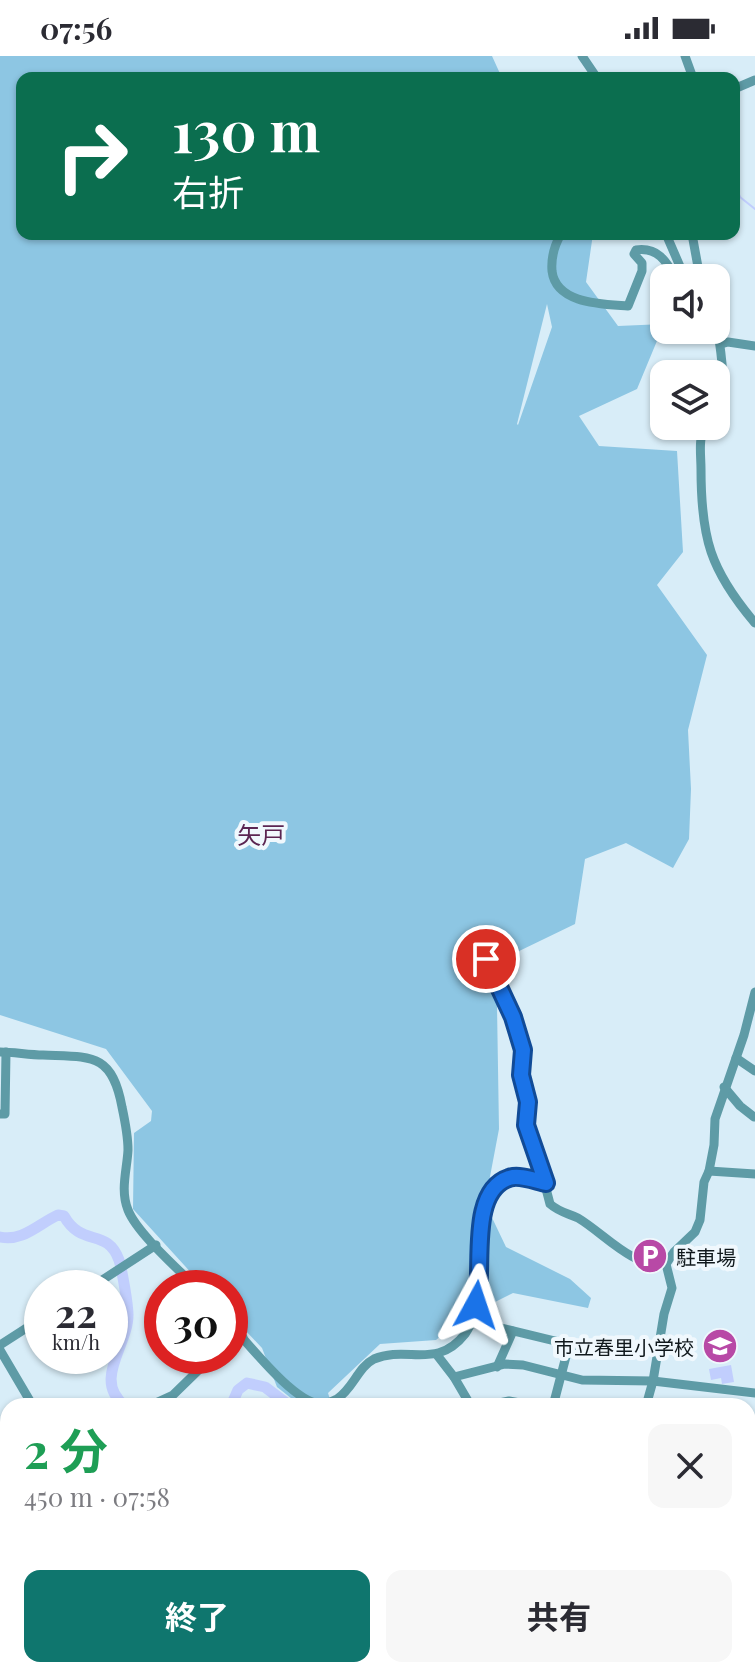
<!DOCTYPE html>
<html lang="ja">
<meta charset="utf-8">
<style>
:root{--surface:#fff;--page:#f7f7f7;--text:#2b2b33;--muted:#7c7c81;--accent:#0f766e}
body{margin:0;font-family:"Playfair Display","Noto Sans JP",serif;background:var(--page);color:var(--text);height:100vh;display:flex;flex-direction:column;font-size:30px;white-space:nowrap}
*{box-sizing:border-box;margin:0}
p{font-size:26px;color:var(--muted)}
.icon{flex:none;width:44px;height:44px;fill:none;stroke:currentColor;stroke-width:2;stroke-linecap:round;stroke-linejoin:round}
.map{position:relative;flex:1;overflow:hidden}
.side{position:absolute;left:0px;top:1342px;width:756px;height:280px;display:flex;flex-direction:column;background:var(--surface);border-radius:24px 24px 0 0;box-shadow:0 2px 6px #0004}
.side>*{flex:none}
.banner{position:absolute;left:16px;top:16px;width:724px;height:168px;border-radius:16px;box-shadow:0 2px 6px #0004;background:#0b6e4f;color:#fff;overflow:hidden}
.tools{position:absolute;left:650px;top:208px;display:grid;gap:16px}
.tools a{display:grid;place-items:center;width:80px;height:80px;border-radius:16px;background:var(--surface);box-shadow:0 2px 6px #0004;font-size:40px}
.speed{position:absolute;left:24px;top:1214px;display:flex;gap:16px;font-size:40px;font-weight:700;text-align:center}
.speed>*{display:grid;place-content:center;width:104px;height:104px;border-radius:50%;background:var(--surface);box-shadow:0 2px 6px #0004;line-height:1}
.speed small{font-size:20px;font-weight:400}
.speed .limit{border:12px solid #d22;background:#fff;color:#111}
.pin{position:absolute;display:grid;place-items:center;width:68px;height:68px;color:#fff;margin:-34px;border:4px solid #fff;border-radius:50%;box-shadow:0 2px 8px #0007}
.me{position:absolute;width:88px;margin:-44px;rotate:5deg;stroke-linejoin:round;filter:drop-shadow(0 0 6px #0008)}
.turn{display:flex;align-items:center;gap:28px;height:168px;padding:0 24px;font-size:36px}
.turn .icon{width:104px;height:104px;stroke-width:2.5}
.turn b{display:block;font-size:56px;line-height:68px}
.round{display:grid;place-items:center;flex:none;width:84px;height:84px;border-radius:16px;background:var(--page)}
.overview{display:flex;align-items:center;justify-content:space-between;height:136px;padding:0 24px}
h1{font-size:48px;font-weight:700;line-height:60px;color:#1e9e55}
.primary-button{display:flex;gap:16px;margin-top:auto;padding:16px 24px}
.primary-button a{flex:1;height:92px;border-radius:16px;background:var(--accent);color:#fff;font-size:32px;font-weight:700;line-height:92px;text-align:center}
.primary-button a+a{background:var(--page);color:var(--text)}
.status{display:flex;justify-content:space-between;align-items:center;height:56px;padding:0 40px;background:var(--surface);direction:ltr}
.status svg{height:22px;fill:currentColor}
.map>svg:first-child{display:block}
</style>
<div class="status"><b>07:56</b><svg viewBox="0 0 49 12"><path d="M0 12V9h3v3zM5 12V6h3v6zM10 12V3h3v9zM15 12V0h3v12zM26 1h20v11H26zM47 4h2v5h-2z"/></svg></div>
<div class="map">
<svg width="755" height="1622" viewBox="0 0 755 1622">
<rect width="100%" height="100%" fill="#d8edf8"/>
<g fill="#8dc6e3" fill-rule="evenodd">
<path d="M 0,0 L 492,0 L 502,22 L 22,22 L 22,178 L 593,178 L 586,226 L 618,270 L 664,268 L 637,333 L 579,360 L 599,390 L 677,395 L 683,496 L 657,529 L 707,599 L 688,674 L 691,733 L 689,783 L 673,812 L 626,787 L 585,803 L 575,868 L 513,898 L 497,950 L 499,1073 L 485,1147 L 506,1191 L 570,1223 L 591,1242 L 588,1252 L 513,1237 L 459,1264 L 436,1284 L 380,1288 L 328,1337 L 332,1350 L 301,1350 L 277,1331 L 262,1292 L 230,1258 L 230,1232 L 205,1232 L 133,1153 L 134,1077 L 151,1065 L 152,1055 L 106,993 L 0,959 ZM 547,248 L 552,271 L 518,369 L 517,368 Z"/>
<path d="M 0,1449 L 8,1463 L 8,1559 L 0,1553 Z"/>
<path d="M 50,1614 L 105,1614 L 109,1622 L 51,1622 Z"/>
<path d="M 419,1614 L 629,1614 L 629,1616 L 594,1619 L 594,1622 L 419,1622 Z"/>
</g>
<path fill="#c1cefd" d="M 731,1309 L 734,1326 L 722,1328 L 721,1322 L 711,1324 L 709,1313 Z"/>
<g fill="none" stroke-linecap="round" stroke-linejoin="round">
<path stroke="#c1cefd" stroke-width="2" d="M 734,127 L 740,141 L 755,153"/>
<g stroke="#c1cefd" stroke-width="11">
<path d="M 0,1181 C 23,1186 38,1168 58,1159 L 64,1160 C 82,1192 107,1171 119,1204 C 122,1214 128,1248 128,1259 C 128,1290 92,1324 125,1350"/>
<path d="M 231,1350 L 238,1334 L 247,1327 L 265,1331 L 290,1350"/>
<path d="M 312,1622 L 312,1614"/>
</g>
<g stroke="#5e9ba6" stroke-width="9">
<path d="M 582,0 L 597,22"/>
<path d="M 685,0 L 693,22"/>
<path d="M 734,33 L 755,24"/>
<path d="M 561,178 C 554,190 551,202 552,215 C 556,248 602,248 628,250 L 642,215 L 642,207 L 634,198 L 636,194 C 658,191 666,205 676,222"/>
<path d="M 666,178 L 685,222"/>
<path d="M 692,178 L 700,222"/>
<path d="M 716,264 C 720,289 729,336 716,359"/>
<path d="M 721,288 L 728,286 L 755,290"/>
<path d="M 705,370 C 698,383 701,399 701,413 C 701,482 710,514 755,567"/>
<path d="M 486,903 L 513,961 L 523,994 L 521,1019 L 528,1046 L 526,1069 L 533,1083 L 550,1148 C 559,1156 567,1157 578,1162 C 605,1178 632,1212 666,1208"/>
<path d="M 0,996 C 14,996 29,999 43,999 C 90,1001 112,996 122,1051 C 125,1065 128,1079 128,1094 C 127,1114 120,1134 128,1154 C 137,1177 178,1213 197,1232"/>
<path d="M 736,1002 L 755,1015"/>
<path d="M 724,1031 L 740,1050 L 754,1061"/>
<path d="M 0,1058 L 5,1058 L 6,996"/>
<path d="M 709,1115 L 755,1118"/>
<path d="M 90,1232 L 156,1189"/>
<path d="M 472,1265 L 588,1293 L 628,1291 L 658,1293"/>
<path d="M 230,1268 C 249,1288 293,1346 320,1348 C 325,1348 333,1345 337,1343 C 353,1333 358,1311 374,1303 C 407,1289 437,1314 465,1278 C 473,1267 479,1246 481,1232 C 484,1198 473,1168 493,1137 C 496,1131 503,1123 510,1121 C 521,1119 536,1125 546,1127"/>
<path d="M 0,1289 L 42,1262"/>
<path d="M 230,1289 L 243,1281"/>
<path d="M 0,1294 L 33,1350"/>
<path d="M 437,1299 L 454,1321 L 471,1350"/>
<path d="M 497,1311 L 513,1275"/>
<path d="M 454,1321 L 505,1308 L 523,1309 L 582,1324 L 653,1325 L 755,1337"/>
<path d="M 149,1350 L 173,1339 L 213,1300"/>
<path d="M 485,1350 L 509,1345 L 536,1350"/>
<path d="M 553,1350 L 569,1289"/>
<path d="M 646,1350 L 653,1325 L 664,1258 L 672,1232 L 666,1208 L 674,1196 L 695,1176 L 700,1164 L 704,1126 L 709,1115 L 714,1089 L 715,1063 L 744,979 L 755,936"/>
<path d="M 0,1381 L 8,1387"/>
<path d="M 748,1506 L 755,1507"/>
<path d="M 748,1545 L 755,1529"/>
<path d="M 748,1584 L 755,1588"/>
<path d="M 147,1614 L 151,1622"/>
<path d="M 413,1614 L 414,1622"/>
<path d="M 654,1614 L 654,1622"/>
<path d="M 723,1622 L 725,1614"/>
</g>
</g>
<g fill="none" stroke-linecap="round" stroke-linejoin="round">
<g stroke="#114b97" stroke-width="20">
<path id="route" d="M 476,1249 C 485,1216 467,1136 509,1122 C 519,1118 536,1125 546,1127 L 526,1069 L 528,1046 L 521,1019 L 523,994 L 513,961 L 486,903"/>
</g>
<use href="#route" stroke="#1a73e8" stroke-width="14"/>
</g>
<defs>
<g id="parking-disc" transform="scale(1.8)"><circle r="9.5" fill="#b849a6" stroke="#f0f8fd"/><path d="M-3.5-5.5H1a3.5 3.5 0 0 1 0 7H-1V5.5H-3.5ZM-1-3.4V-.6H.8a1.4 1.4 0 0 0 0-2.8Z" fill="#fff"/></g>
<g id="school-disc" transform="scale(1.8)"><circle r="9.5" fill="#b849a6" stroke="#f0f8fd"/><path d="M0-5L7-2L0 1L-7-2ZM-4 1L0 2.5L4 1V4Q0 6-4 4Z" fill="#fff"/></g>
</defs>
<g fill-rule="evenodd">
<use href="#parking-disc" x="650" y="1200"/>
<use href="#school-disc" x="720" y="1290"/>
</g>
<g text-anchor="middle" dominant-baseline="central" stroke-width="8" stroke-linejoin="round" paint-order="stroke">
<g font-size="20" fill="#10181c" stroke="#f0f8fd" text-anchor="start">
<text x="676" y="1200">駐車場</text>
<text x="694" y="1290" text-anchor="end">市立春里小学校</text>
</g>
<g font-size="24" fill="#5b2552" stroke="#f0f8fd">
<text x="261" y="778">矢戸</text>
</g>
</g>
</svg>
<div class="tools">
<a><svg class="icon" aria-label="sound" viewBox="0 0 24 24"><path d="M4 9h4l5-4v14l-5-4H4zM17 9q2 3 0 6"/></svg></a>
<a><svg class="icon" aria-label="layers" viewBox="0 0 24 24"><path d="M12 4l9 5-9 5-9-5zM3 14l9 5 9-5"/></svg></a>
</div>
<div class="speed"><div>22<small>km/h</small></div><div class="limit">30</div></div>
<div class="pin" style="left:486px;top:903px;background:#d93025"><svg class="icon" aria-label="arrive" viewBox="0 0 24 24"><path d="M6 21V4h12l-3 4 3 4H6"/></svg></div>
<svg class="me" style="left:476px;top:1249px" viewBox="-20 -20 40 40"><path d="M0-17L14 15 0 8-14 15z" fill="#1a73e8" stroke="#fff" stroke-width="4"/></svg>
<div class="banner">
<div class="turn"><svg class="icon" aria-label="right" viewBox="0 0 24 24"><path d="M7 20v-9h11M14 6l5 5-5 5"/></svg><div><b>130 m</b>右折</div></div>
</div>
<section class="side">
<div class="overview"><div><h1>2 分</h1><p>450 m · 07:58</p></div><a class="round"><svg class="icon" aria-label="close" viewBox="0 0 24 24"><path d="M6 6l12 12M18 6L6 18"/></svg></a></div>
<div class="primary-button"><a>終了</a><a>共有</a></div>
</section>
</div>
